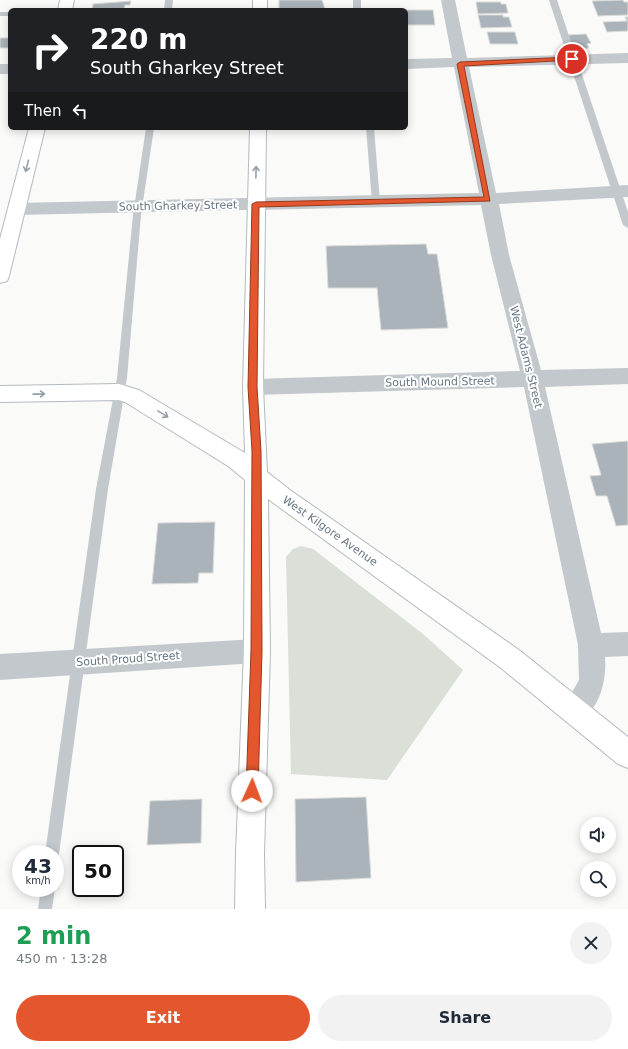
<!DOCTYPE html>
<meta charset="utf-8">
<style>
:root{--surface:#fff;--page:#f2f2f3;--text:#1f2937;--muted:#747a83;--accent:#e4572e}
body{margin:0;font-family:"DejaVu Sans",sans-serif;background:var(--page);color:var(--text);height:100vh;display:flex;flex-direction:column;font-size:15px;white-space:nowrap}
*{box-sizing:border-box;margin:0}
p{font-size:13px;color:var(--muted)}
.icon{flex:none;width:22px;height:22px;fill:none;stroke:currentColor;stroke-width:2;stroke-linecap:round;stroke-linejoin:round}
.map{position:relative;height:909px;overflow:hidden}
.sheet{display:flex;flex-direction:column;background:var(--surface);flex:1}
.sheet>*{flex:none}
.top-card{position:absolute;left:8px;top:8px;width:400px;height:122px;border-radius:6px;box-shadow:0 2px 10px #0003;background:#202124;color:#fff;overflow:hidden}
.fabs{position:absolute;left:580px;top:817px;display:grid;gap:8px}
.fabs a{display:grid;place-items:center;width:36px;height:36px;border-radius:50%;background:var(--surface);box-shadow:0 2px 10px #0003;font-size:20px}
.speed{position:absolute;left:12px;top:845px;display:flex;gap:8px;font-size:20px;font-weight:700;text-align:center}
.speed>*{display:grid;place-content:center;width:52px;height:52px;border-radius:50%;background:var(--surface);box-shadow:0 2px 10px #0003;line-height:1}
.speed small{font-size:10px;font-weight:400}
.speed .limit{border:2px solid #111;border-radius:6px;background:#fff;color:#111}
.pin{position:absolute;display:grid;place-items:center;width:34px;height:34px;color:#fff;margin:-17px;border:2px solid #fff;border-radius:50%;box-shadow:0 1px 4px #0007}
.me{position:absolute;width:44px;margin:-22px;rotate:2deg;stroke-linejoin:round;filter:drop-shadow(0 0 3px #0008)}
.turn{display:flex;align-items:center;gap:14px;height:84px;padding:0 16px;font-size:18px}
.turn .icon{width:52px;height:52px;stroke-width:2.5}
.turn b{display:block;font-size:28px;line-height:34px}
.then{display:flex;align-items:center;height:38px;padding:0 16px;background:#0003;gap:8px;font-size:15px}
.round{display:grid;place-items:center;flex:none;width:42px;height:42px;border-radius:21px;background:var(--page)}
.summary{display:flex;align-items:center;justify-content:space-between;height:68px;padding:0 16px}
h1{font-size:24px;font-weight:700;line-height:30px;color:#1e9e55}
.cta{display:flex;gap:8px;margin-top:auto;padding:8px 16px}
.cta a{flex:1;height:46px;border-radius:24px;background:var(--accent);color:#fff;font-size:16px;font-weight:700;line-height:46px;text-align:center}
.cta a+a{background:var(--page);color:var(--text)}
.map>svg:first-child{display:block}
</style>
<div class="map">
<svg width="628" height="909" viewBox="0 0 628 909">
<rect width="100%" height="100%" fill="#fafaf8"/>
<path fill="#dadfd7" d="M 301,546 L 313,549 L 423,634 L 463,670 L 387,780 L 291,774 L 286,557 L 293,549 Z"/>
<g fill="#aab3b9" stroke="#dcdcda">
<path d="M 279,0 L 322,0 L 325,9 L 279,10 Z"/>
<path d="M 623,0 L 624,2 L 628,2 L 628,15 L 598,16 L 592,1 Z"/>
<path d="M 131,1 L 130,5 L 125,5 L 124,10 L 92,10 L 93,4 Z"/>
<path d="M 476,2 L 501,2 L 501,4 L 506,4 L 508,13 L 478,14 Z"/>
<path d="M 406,10 L 433,10 L 435,25 L 406,25 Z"/>
<path d="M 478,15 L 503,15 L 503,17 L 509,17 L 512,27 L 481,28 Z"/>
<path d="M 625,17 L 628,17 L 628,31 L 607,32 L 603,22 L 627,21 Z"/>
<path d="M 487,32 L 515,32 L 518,44 L 490,44 Z"/>
<path d="M 586,34 L 591,43 L 587,44 L 589,48 L 573,49 L 568,35 Z"/>
<rect x="0" y="38" width="10" height="10"/>
<path d="M 426,244 L 428,254 L 437,254 L 448,328 L 381,330 L 377,288 L 328,288 L 326,246 Z"/>
<path d="M 628,441 L 628,525 L 616,526 L 607,496 L 596,496 L 590,476 L 601,475 L 592,444 Z"/>
<path d="M 215,522 L 213,573 L 199,573 L 198,583 L 152,584 L 158,523 Z"/>
<path d="M 366,797 L 371,878 L 296,882 L 295,799 Z"/>
<path d="M 202,799 L 201,843 L 147,845 L 150,801 Z"/>
</g>
<g fill="none" stroke-linecap="round" stroke-linejoin="round">
<g stroke="#b3babf" stroke-width="2">
<g id="secondary">
<path d="M 60,0 L 74,0 L 72,10 L 58,10 Z"/>
<rect x="253" y="0" width="14" height="10"/>
<path d="M 29,128 L 45,128 L 9,276 L 7,281 L 0,283 L 0,239 Z"/>
<path d="M 250,128 L 266,128 L 263,387 L 267,472 L 290,490 L 519,650 L 628,737 L 628,768 L 618,764 L 501,668 L 268,499 L 270,651 L 264,854 L 265,909 L 235,909 L 236,854 L 244,651 L 245,480 L 228,466 L 125,402 L 119,400 L 0,402 L 0,386 L 119,384 L 139,390 L 245,453 L 243,387 Z"/>
</g>
</g>
<g fill="#c3c8cc" fill-rule="evenodd">
<path d="M 165,0 L 173,0 L 172,10 L 164,10 Z"/>
<rect x="353" y="0" width="8" height="10"/>
<path d="M 549,0 L 557,0 L 628,212 L 628,228 L 623,225 Z"/>
<rect x="0" y="12" width="10" height="4"/>
<path d="M 146,128 L 154,128 L 141,215 L 127,378 L 108,489 L 59,854 L 55,860 L 55,854 L 45,854 L 96,489 L 117,378 L 133,215 Z"/>
<path d="M 366,128 L 374,128 L 380,202 L 376,205 L 372,202 Z"/>
<path d="M 55,887 L 55,888 L 52,909 L 38,909 L 41,888 Z"/>
</g>
<g fill="#c3c8cc" fill-rule="evenodd">
<path d="M 441,0 L 455,0 L 467,58 L 628,53 L 628,63 L 469,67 L 496,193 L 628,185 L 628,197 L 499,204 L 509,255 L 541,370 L 628,368 L 628,384 L 545,387 L 601,633 L 628,632 L 628,656 L 605,657 C 607,681 599,713 575,723 L 566,719 L 562,710 L 579,680 L 578,645 L 524,387 L 253,395 L 246,393 L 243,387 L 246,381 L 253,379 L 520,371 L 491,255 L 481,205 L 16,215 L 10,213 L 7,209 L 10,205 L 16,203 L 479,193 L 454,67 L 406,69 L 406,59 L 452,58 Z"/>
<rect x="0" y="64" width="10" height="10"/>
<path d="M 257,639 L 266,642 L 270,651 L 266,660 L 257,663 L 0,680 L 0,654 Z"/>
</g>
<use href="#secondary" fill="#fff" fill-rule="evenodd"/>
</g>
<defs><path id="oneway-shaft" d="M-6 0H5M1.5-3L5.5 0L1.5 3" fill="none" stroke-width="1.6" stroke-linecap="round" stroke-linejoin="round"/></defs>
<g stroke="#939fa8">
<use href="#oneway-shaft" transform="translate(27 166) rotate(104)"/>
<use href="#oneway-shaft" transform="translate(256 172) rotate(-89)"/>
<use href="#oneway-shaft" transform="translate(39 394) rotate(-1)"/>
<use href="#oneway-shaft" transform="translate(163 414) rotate(31)"/>
</g>
<path fill="#e4572e" stroke="#94391e" d="M 572,57 L 575,59 L 574,60 L 464,66 L 490,201 L 259,207 L 257,387 L 261,451 L 262,651 L 258,791 L 256,795 L 252,797 L 248,795 L 246,791 L 251,651 L 252,451 L 248,387 L 252,204 L 256,202 L 484,197 L 457,64 L 460,62 Z"/>
<g text-anchor="middle" dominant-baseline="central" stroke-width="4" stroke-linejoin="round" paint-order="stroke">
<g font-size="11" fill="#657683" stroke="#fff">
<text transform="translate(178 206) rotate(-1)">South Gharkey Street</text>
<text transform="translate(526 357) rotate(76)">West Adams Street</text>
<text transform="translate(440 382) rotate(-1)">South Mound Street</text>
<text transform="translate(330 531) rotate(35)">West Kilgore Avenue</text>
<text transform="translate(128 659) rotate(-4)">South Proud Street</text>
</g>
</g>
</svg>
<div class="fabs">
<a><svg class="icon" aria-label="sound" viewBox="0 0 24 24"><path d="M4 9h4l5-4v14l-5-4H4zM17 9q2 3 0 6"/></svg></a>
<a><svg class="icon" aria-label="search" viewBox="0 0 24 24"><circle cx="10" cy="10" r="6"/><path d="M15 15l6 6"/></svg></a>
</div>
<div class="speed"><div>43<small>km/h</small></div><div class="limit">50</div></div>
<div class="pin" style="left:572px;top:59px;background:#d93025"><svg class="icon" aria-label="arrive" viewBox="0 0 24 24"><path d="M6 21V4h12l-3 4 3 4H6"/></svg></div>
<svg class="me" style="left:252px;top:791px" viewBox="-20 -20 40 40"><circle r="19" fill="#fff"/><path d="M0-13L10 11 0 6-10 11z" fill="#e4572e"/></svg>
<div class="top-card">
<div class="turn"><svg class="icon" aria-label="right" viewBox="0 0 24 24"><path d="M7 20v-9h11M14 6l5 5-5 5"/></svg><div><b>220 m</b>South Gharkey Street</div></div>
<div class="then">Then<svg class="icon" aria-label="left" viewBox="0 0 24 24"><path d="M17 20v-9H6M10 6l-5 5 5 5"/></svg></div>
</div>
</div>
<section class="sheet">
<div class="summary"><div><h1>2 min</h1><p>450 m · 13:28</p></div><a class="round"><svg class="icon" aria-label="close" viewBox="0 0 24 24"><path d="M6 6l12 12M18 6L6 18"/></svg></a></div>
<div class="cta"><a>Exit</a><a>Share</a></div>
</section>
